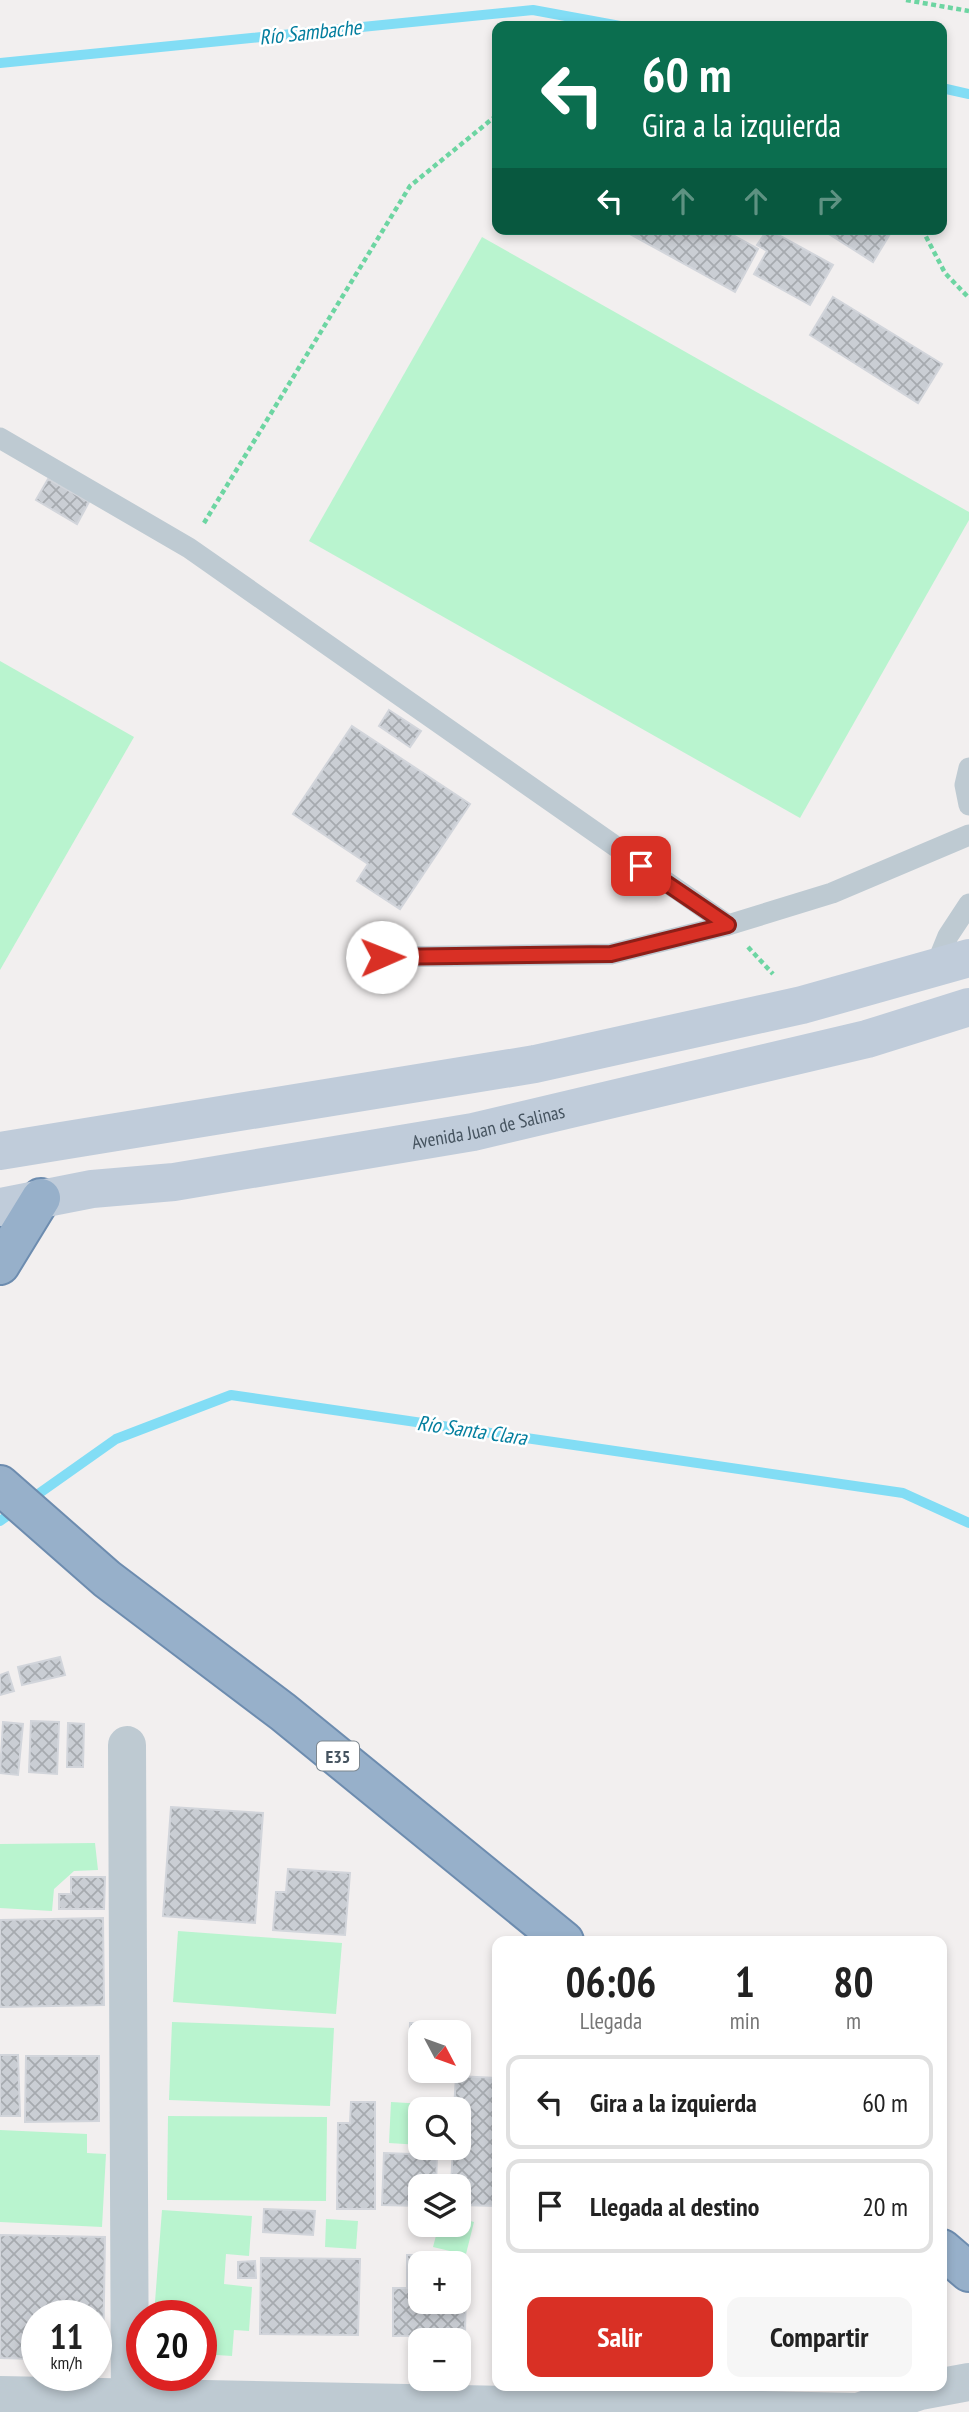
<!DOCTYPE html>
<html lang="es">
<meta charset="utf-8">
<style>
:root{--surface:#fff;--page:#f6f6f6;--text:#222;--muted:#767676;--line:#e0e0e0;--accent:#d93025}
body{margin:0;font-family:"PT Sans Narrow",sans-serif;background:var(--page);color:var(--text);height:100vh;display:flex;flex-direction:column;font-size:26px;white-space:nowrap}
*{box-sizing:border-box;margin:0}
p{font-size:23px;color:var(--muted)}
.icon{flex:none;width:38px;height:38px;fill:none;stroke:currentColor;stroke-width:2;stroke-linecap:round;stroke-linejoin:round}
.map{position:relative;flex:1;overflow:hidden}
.sheet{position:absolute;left:492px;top:1936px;width:455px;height:455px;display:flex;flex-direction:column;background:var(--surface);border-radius:14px;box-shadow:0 4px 10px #0003}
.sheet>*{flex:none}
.banner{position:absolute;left:492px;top:21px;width:455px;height:214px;border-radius:14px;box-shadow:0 4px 10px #0003;background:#0b6e4f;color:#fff;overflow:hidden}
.needle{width:46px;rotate:131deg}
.buttons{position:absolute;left:408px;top:2020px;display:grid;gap:14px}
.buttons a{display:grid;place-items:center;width:63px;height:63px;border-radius:14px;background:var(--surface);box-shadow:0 4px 10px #0003;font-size:35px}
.speed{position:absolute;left:21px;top:2300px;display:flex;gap:14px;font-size:35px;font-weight:700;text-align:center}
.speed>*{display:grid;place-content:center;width:91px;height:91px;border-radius:50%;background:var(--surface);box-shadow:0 4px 10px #0003;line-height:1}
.speed small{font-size:18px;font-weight:400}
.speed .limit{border:10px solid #d22;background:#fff;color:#111}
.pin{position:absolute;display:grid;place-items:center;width:60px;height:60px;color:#fff;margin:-30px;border-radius:14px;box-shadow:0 4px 10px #0006}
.me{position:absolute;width:77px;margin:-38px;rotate:89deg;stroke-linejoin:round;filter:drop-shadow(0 0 5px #0008)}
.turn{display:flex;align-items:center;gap:24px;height:147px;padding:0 35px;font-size:32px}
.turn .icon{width:91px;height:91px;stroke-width:2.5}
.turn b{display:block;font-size:49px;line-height:60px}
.lanes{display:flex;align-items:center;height:66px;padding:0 35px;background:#0003;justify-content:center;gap:35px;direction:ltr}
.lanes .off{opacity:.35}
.eta{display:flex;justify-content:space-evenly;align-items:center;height:119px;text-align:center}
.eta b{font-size:42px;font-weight:800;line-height:49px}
.cta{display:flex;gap:14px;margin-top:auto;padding:14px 35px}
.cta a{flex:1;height:80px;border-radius:14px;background:var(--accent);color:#fff;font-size:28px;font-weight:800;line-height:80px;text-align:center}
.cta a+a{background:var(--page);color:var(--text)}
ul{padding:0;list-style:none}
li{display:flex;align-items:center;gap:21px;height:94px;margin:0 14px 10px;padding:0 21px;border:4px solid var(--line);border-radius:14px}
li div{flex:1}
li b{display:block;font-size:26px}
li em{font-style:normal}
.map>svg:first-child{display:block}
</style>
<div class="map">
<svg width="969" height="2412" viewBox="0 0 969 2412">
<defs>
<pattern id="building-cross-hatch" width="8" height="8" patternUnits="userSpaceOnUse" patternTransform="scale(1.75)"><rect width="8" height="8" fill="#caced4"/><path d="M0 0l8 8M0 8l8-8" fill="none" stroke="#a6aaaf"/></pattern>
</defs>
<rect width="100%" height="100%" fill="#f2efef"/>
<g fill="#b9f4cf">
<path d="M 482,237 L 969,512 L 969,520 L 800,818 L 309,541 Z"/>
<path d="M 0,661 L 134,737 L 0,970 Z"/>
<path d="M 95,1843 L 98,1870 L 74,1871 L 54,1889 L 52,1911 L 0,1908 L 0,1844 Z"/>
<path d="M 178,1931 L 342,1943 L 336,2014 L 173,2002 Z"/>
<path d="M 172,2022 L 334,2028 L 330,2106 L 169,2100 Z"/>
<path d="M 391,2102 L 425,2104 L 424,2109 L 420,2109 L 420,2145 L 389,2143 Z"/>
<path d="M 168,2116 L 327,2117 L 326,2201 L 167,2200 Z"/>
<path d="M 0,2130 L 87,2134 L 87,2153 L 106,2154 L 102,2227 L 0,2222 Z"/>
<path d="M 162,2210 L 252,2216 L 249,2256 L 226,2254 L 224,2284 L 252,2287 L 249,2331 L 234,2330 L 232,2356 L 201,2354 L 201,2315 L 154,2315 Z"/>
<path d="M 459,2218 L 474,2222 L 461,2274 L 458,2263 L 451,2263 L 454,2252 L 433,2247 L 439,2224 L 458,2224 Z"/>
<path d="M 326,2219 L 358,2221 L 356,2249 L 325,2247 Z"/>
</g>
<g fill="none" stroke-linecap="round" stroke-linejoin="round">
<g stroke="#82ddf5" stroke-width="10">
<path d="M 0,63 L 533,10 L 620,26"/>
<path d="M 942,88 L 969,94"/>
<path d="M 0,1521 L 116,1439 L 231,1395 L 903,1493 L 969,1523"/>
</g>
</g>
<g fill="url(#building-cross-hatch)" stroke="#d2d5db" stroke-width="2">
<path d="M 621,229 L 722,229 L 758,249 L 735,292 Z"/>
<path d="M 768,229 L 833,265 L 810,305 L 754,274 L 767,251 L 757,245 Z"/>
<path d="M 821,229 L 893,229 L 873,262 Z"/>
<path d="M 833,297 L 942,364 L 918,403 L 810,335 Z"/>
<path d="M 48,479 L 89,502 L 77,524 L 36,500 Z"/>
<path d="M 389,710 L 421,731 L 410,747 L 379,726 Z"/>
<path d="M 352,726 L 470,804 L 400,909 L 357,881 L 368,864 L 293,814 Z"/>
<path d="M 60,1657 L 65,1675 L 22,1685 L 18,1667 Z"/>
<path d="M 8,1672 L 14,1691 L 0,1695 L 0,1675 Z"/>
<path d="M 31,1721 L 59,1722 L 57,1774 L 29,1772 Z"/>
<path d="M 3,1722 L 23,1724 L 18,1775 L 0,1773 Z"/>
<path d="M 68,1723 L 84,1724 L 83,1767 L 67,1767 Z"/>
<path d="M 171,1807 L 263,1813 L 255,1923 L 163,1916 Z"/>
<path d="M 288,1869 L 350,1873 L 345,1935 L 273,1930 L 276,1892 L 286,1892 Z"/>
<path d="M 71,1877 L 105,1877 L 104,1909 L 59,1909 L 59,1894 L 71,1894 Z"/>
<path d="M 103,1918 L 104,2005 L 0,2007 L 0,1920 Z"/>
<path d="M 410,2023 L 454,2023 L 454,2032 L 420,2032 L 420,2066 L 409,2066 Z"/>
<path d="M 0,2055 L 18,2055 L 20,2116 L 0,2116 Z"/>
<path d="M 26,2056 L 99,2056 L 99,2121 L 25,2122 Z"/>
<path d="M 456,2076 L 497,2078 L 497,2206 L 458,2205 L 458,2186 L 451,2186 L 453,2147 L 458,2147 L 458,2109 L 454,2109 Z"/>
<path d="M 351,2102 L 375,2102 L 375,2209 L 337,2209 L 338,2123 L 350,2123 Z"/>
<path d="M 384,2153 L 437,2155 L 436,2186 L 420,2186 L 420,2206 L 382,2205 Z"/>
<path d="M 264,2209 L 315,2211 L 313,2235 L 263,2232 Z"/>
<path d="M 0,2235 L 105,2237 L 103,2359 L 96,2359 L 96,2315 L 37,2315 L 37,2359 L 0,2358 Z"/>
<path d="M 407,2255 L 442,2255 L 442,2263 L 420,2263 L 420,2301 L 458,2301 L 458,2284 L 466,2284 L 465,2335 L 393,2336 L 393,2288 L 407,2288 Z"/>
<path d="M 261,2258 L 360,2259 L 358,2335 L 260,2334 Z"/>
<path d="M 255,2261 L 256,2278 L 238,2278 L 238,2262 Z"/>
<path d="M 496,2268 L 497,2268 L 497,2334 L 493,2333 Z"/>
</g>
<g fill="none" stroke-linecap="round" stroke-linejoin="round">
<g stroke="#6d8caf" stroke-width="42">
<g id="trunk">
<path d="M 0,1265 L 41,1198"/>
<path d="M 0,1485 L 107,1579 L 283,1712 L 564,1941"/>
<path d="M 942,2249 L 969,2272"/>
</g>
</g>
<g stroke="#6dd5a2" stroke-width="4.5" stroke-dasharray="5 3.5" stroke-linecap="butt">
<path d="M 906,0 L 969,11"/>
<path d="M 922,229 L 945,273 L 969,298"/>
<path d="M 204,523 L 410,186 L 497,115"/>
<path d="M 748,947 L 773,974"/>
</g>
<g stroke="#becad2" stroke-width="21">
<path d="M 0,438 L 189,548 L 728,925"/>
<path d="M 969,768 L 965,785 L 969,805"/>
<path d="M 382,957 L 611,954 L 728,925 L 832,893 L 969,835"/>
<path d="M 935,968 L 948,936 L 969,904"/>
</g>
<g stroke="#becad2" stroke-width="38">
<path d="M 127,1745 L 130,2412"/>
<path d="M 0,2395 L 859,2412"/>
<path d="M 858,2412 L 920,2391 L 969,2382"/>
</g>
<g stroke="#c0ccda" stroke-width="38">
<path d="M 0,1151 L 535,1064 L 802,1005 L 969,958"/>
<path id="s1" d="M 0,1207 L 92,1189 L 174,1182 L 473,1132 L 867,1039 L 969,1007"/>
</g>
<use href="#trunk" stroke="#97b0ca" stroke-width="38"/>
</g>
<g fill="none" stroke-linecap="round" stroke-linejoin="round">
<g stroke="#8d1f18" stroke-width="18">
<path id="route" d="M 382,957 L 611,954 L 728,925 L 641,866"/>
</g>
<use href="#route" stroke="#d93025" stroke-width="12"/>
</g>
<g text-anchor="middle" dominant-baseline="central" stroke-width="5" stroke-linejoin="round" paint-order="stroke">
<rect fill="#fff" stroke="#7d878f" stroke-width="2" x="317" y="1741.5" width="42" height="29" rx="5"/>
<g font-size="18" font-weight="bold" fill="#45535f">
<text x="338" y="1756">E35</text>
</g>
<g font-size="19" fill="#45535f" stroke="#fff">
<text stroke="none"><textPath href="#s1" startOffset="495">Avenida Juan de Salinas</textPath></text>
</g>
<g font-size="21" font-style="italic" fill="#037e9e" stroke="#fff">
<text transform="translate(310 32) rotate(-6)">Río Sambache</text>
<text transform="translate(472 1430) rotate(8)">Río Santa Clara</text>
</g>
</g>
</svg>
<div class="buttons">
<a><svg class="needle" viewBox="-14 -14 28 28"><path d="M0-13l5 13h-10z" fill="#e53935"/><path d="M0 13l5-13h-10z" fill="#767676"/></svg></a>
<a><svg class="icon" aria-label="search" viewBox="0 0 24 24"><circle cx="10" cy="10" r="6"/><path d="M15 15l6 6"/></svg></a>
<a><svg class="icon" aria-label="layers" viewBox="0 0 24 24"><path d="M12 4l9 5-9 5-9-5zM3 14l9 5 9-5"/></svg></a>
<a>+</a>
<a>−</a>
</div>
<div class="speed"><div>11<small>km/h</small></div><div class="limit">20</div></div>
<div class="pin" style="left:641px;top:866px;background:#d93025"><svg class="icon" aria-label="arrive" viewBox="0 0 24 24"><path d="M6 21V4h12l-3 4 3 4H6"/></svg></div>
<svg class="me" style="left:382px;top:957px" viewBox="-20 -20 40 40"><circle r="19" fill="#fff"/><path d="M0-13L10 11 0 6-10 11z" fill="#d93025"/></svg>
<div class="banner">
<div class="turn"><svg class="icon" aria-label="left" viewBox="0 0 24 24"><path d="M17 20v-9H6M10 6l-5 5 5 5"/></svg><div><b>60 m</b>Gira a la izquierda</div></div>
<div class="lanes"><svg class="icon" aria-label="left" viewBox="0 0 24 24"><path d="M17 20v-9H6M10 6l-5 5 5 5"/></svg><svg class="icon off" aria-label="ahead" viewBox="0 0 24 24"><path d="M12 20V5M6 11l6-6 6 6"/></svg><svg class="icon off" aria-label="ahead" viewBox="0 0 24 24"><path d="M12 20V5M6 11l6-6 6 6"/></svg><svg class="icon off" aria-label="right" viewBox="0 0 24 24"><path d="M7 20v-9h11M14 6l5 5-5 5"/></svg></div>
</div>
<section class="sheet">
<div class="eta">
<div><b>06:06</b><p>Llegada</p></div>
<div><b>1</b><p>min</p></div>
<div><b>80</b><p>m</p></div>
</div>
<ul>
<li><svg class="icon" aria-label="left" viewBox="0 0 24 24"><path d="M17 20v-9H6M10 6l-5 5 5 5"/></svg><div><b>Gira a la izquierda</b></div><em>60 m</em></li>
<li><svg class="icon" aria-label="arrive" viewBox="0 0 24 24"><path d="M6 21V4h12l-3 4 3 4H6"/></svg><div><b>Llegada al destino</b></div><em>20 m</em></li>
</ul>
<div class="cta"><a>Salir</a><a>Compartir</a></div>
</section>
</div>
